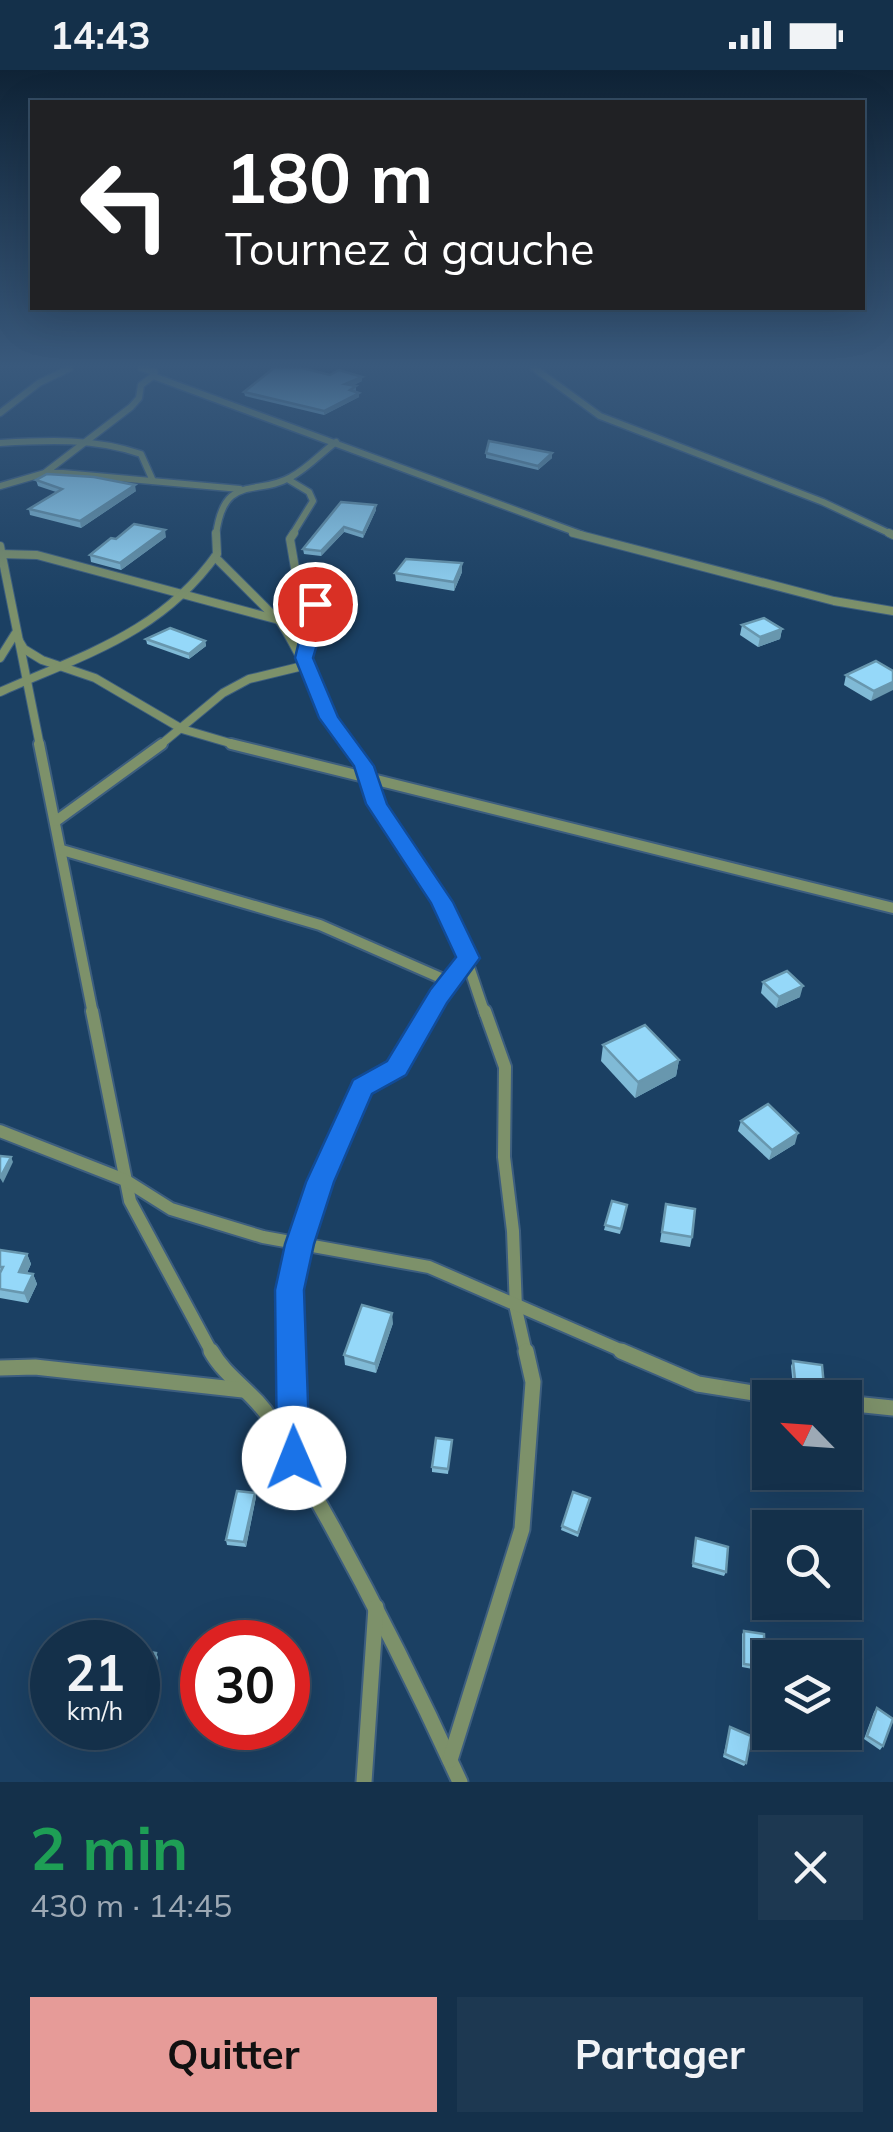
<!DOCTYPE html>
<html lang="fr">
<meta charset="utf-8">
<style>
:root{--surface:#14304a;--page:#1d3851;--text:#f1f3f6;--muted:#9da9b5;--line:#334b62;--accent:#e69b98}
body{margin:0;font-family:Mulish,sans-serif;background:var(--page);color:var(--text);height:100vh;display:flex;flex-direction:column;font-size:38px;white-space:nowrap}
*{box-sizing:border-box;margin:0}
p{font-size:32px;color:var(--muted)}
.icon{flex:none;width:55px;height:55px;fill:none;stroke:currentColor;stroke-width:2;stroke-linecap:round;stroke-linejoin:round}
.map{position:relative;height:1712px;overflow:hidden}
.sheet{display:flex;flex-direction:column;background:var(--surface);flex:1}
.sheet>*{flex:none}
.banner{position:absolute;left:30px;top:30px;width:835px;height:210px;border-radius:0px;box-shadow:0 10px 40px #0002,0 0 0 2px var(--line);background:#202124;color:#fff;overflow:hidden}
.needle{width:65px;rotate:295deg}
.controls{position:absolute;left:752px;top:1310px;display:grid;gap:20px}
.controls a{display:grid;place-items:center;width:110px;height:110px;border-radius:0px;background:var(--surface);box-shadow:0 10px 40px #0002,0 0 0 2px var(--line);font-size:50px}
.speed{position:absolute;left:30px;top:1550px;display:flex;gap:20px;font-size:50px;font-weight:700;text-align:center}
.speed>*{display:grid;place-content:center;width:130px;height:130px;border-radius:50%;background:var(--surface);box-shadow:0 10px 40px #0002,0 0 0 2px var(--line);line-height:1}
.speed small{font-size:25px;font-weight:400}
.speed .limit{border:15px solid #d22;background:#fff;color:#111}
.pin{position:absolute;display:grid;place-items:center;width:85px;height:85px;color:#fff;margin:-42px;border:5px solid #fff;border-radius:50%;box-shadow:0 2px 10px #0007}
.me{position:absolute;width:110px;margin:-55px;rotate:359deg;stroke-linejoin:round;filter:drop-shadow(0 0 8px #0008)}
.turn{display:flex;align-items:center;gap:35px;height:210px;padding:0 30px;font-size:45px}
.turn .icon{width:130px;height:130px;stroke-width:2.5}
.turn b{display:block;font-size:70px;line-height:85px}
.round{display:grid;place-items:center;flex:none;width:105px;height:105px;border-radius:0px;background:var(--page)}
.summary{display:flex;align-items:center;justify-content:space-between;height:170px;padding:0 30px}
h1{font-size:60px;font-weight:700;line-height:75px;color:#1e9e55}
.action{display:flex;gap:20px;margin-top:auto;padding:20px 30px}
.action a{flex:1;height:115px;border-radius:0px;background:var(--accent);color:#111;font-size:40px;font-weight:700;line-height:115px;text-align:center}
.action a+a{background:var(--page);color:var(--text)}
.status{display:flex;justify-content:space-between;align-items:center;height:70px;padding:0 50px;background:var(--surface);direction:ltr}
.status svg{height:28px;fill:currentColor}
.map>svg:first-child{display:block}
</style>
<div class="status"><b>14:43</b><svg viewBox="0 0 49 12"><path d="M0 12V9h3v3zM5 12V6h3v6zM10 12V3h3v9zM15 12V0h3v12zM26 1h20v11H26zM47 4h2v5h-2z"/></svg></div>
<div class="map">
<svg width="893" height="1712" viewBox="0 0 893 1712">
<rect width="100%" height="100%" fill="#1b4063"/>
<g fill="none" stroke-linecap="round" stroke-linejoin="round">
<g stroke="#3d5e7f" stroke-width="9">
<g id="minor-far4">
<path d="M 141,298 L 155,302 L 153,306 L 583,465"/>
<path d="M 534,298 L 600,346 L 823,432 L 893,465"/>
<path d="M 0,343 L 39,313 L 70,298"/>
<path d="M 0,373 C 48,370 95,368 141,384 L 153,411"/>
<path d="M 46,402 L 131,337 L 139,328 L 141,315 L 153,306"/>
<path d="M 289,410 L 309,422 L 313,431 L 292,465"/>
<path d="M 0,416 L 45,403 L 63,403 L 240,419"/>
<path d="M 216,465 C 224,402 256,427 291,407 C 308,398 321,383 336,372"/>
</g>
</g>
<g stroke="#3d5e7f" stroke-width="10">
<g id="minor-far3">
<path d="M 294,463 L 290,469 L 296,504 L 315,535 L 314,558 L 304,588"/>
<path d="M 573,463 L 834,531 L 893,541"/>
<path d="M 889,463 L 893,465"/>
<path d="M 0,476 L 40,676"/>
<path d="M 1,484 L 37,485 L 279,550 C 306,591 321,637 350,676"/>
<path d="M 215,487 L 278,550"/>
<path d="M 0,588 L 15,564 L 24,579 L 42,590 L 95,608 L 182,659 L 240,676"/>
<path d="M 0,622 C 85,584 161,563 217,484 L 216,463"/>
<path d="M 159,676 L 223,623 L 249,609 L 307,595"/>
</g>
</g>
<g stroke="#3d5e7f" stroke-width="14">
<g id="minor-far2">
<path d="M 39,674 L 93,944"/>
<path d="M 231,674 L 893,838"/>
<path d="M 348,674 C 364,696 366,715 378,737 C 397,771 425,800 443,835 C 463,872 471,905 485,944"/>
<path d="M 56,751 L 162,674"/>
<path d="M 62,780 L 320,855 L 450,912"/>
<path d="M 428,944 L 469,888"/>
</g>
</g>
<g stroke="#3d5e7f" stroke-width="16">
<g id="minor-far1">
<path d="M 92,941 L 130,1131 L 212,1283"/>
<path d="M 485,941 L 505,997 L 504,1087 L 513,1161 L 516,1239 L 526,1283"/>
<path d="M 0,1061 L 125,1110 L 171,1139 L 263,1167 L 429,1197 L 627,1283"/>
<path d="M 292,1283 L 290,1220 L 299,1174 L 320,1112 L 362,1017 L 397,998 L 430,941"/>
</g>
</g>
<g stroke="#3d5e7f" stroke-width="19">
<g id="minor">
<path d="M 211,1281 C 226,1308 255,1323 271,1350 C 341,1467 403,1587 460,1712"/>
<path d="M 291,1281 L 294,1387"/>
<path d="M 621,1281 L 698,1314 L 784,1328"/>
<path d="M 0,1298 L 35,1297 L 243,1320"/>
<path d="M 845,1333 L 893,1338"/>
<path d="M 450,1690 L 522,1459 L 533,1312 L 526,1281"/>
<path d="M 364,1712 L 376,1537"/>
</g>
</g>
<use href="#minor-far4" stroke="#7d916a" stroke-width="6"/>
<use href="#minor-far3" stroke="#7d916a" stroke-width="8"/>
<use href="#minor-far2" stroke="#7d916a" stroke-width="10"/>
<use href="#minor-far1" stroke="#7d916a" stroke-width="12"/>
<use href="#minor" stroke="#7d916a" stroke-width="15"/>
</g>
<g fill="#80bad6">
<path d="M 330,305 L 362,307 L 362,311 L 352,316 L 356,316 L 356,321 L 354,322 L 359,327 L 324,345 L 245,326 L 244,322 Z"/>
<path d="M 486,383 L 552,383 L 552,388 L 538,400 L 486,388 Z"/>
<path d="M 36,410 L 136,421 L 81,458 L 30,445 L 29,439 L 56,422 L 38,416 Z"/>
<path d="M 376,435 L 376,440 L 363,468 L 344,462 L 321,486 L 304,484 L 303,479 Z"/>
<path d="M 166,467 L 121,500 L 91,492 L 90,485 L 116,469 Z"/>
<path d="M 462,493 L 462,502 L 454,521 L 396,511 L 395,503 Z"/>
<path d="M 742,555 L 782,559 L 780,569 L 758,577 L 740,565 Z"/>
<path d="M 146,569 L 205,571 L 206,576 L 189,589 L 147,574 Z"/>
<path d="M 893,601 L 871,631 L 844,615 L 846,605 Z"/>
<path d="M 763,912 L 800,927 L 776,938 L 761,923 Z"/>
<path d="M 603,975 L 679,990 L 676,1006 L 635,1028 L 601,991 Z"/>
<path d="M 741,1051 L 795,1074 L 769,1090 L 738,1061 Z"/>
<path d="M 612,1131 L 627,1135 L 620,1164 L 604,1160 Z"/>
<path d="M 666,1134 L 692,1167 L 690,1177 L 660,1172 Z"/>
<path d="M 0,1180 L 27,1184 L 31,1194 L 27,1203 L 33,1204 L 37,1214 L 28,1233 L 0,1228 Z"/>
<path d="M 393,1253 L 376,1303 L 345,1295 L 344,1285 Z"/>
<path d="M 793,1291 L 824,1316 L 821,1321 L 816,1320 L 815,1328 L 794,1328 L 791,1296 Z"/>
<path d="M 452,1370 L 448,1404 L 432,1402 L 432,1397 Z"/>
<path d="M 256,1427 L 246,1477 L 227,1475 L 226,1470 Z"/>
<path d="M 590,1428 L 578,1467 L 561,1460 L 562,1456 Z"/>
<path d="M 696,1468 L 726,1502 L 724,1506 L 692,1497 Z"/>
<path d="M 744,1561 L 765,1597 L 763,1601 L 742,1597 L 742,1564 Z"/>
<path d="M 138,1580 L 158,1587 L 154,1602 L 138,1600 Z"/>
<path d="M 877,1638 L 883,1676 L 880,1680 L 864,1669 L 874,1642 Z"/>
<path d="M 730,1657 L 746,1693 L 744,1696 L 723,1687 Z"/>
</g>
<g fill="#6897ae">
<path d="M 362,307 L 362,311 L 346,318 L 345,314 Z"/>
<path d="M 359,323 L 359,327 L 324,345 L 324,341 Z"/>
<path d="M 552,383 L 552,388 L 538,400 L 538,396 Z"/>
<path d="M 135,415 L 136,421 L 81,458 L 80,451 Z"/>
<path d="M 376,435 L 376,440 L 363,468 L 363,463 Z"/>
<path d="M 344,457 L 344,462 L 321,486 L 321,481 Z"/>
<path d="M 165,460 L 166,467 L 121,500 L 120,493 Z"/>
<path d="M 462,493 L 462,502 L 454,521 L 454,512 Z"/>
<path d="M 782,559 L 780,569 L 758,577 L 760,567 Z"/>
<path d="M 205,571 L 206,576 L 189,589 L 189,584 Z"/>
<path d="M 893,612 L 893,620 L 871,631 L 874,621 Z"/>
<path d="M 803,916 L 800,927 L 776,938 L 779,927 Z"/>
<path d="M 679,990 L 676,1006 L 635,1028 L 638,1012 Z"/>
<path d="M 798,1063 L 795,1074 L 769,1090 L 772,1080 Z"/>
<path d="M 11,1087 L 13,1092 L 3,1113 L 0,1108 Z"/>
<path d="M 27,1184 L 31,1194 L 23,1211 L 19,1202 Z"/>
<path d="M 33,1204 L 37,1214 L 28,1233 L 24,1223 Z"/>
<path d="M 392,1243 L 393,1253 L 376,1303 L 375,1294 Z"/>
<path d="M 255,1423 L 256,1427 L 246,1477 L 244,1472 Z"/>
<path d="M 156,1583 L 158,1587 L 154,1602 L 152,1598 Z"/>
</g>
<g fill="#95d8f9" stroke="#6897ae" stroke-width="2.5">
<path d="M 274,298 L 302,298 L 330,305 L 339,300 L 362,307 L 345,314 L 356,316 L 350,320 L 359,323 L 324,341 L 244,322 Z"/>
<path d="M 489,371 L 552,383 L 538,396 L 486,383 Z"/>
<path d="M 47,404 L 94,407 L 135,415 L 80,451 L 29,439 L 62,419 L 36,410 Z"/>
<path d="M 341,432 L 376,435 L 363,463 L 344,457 L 321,481 L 303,479 Z"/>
<path d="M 134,454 L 165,460 L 120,493 L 90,485 L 111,468 L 116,469 Z"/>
<path d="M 406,489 L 462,493 L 454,512 L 395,503 Z"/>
<path d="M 764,548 L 782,559 L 760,567 L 742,555 Z"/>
<path d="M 170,558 L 205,571 L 189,584 L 146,569 Z"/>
<path d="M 876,591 L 893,601 L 893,612 L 874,621 L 846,605 Z"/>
<path d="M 787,901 L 803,916 L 779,927 L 763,912 Z"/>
<path d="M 645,955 L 679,990 L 638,1012 L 603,975 Z"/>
<path d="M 768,1034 L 798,1063 L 772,1080 L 741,1051 Z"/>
<path d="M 0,1086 L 11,1087 L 0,1108 Z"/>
<path d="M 612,1131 L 627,1135 L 621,1159 L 605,1155 Z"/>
<path d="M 666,1134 L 695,1139 L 692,1167 L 662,1162 Z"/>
<path d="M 0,1180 L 27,1184 L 19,1202 L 33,1204 L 24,1223 L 0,1219 L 0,1203 L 3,1197 L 0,1197 Z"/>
<path d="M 362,1235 L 392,1243 L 375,1294 L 344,1285 Z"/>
<path d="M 793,1291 L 822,1295 L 824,1316 L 816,1315 L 815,1328 L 797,1327 Z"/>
<path d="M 436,1368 L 452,1370 L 448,1399 L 432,1397 Z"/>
<path d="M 237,1421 L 255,1423 L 244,1472 L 226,1470 Z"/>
<path d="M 573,1422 L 590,1428 L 578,1463 L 562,1456 Z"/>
<path d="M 696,1468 L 728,1477 L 726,1502 L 693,1493 Z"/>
<path d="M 744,1561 L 764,1564 L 765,1597 L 744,1594 Z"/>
<path d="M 138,1580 L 156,1583 L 152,1598 L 138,1597 Z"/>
<path d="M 877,1638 L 893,1649 L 883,1676 L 867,1666 Z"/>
<path d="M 730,1657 L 751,1666 L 746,1693 L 725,1684 Z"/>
</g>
<linearGradient id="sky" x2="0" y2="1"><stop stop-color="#0f2336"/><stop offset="0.55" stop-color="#39597c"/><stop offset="1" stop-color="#39597c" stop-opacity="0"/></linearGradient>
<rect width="893" height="538" fill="url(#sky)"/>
<path fill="#1a73e8" stroke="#114b97" stroke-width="2.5" d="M 309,531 L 324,534 L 322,558 L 313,588 L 338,647 L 374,696 L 387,734 L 453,832 L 480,888 L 447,933 L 406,1005 L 372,1024 L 334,1112 L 314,1174 L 304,1220 L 310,1388 L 305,1400 L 294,1405 L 282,1400 L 277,1388 L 275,1220 L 285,1174 L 306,1112 L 353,1010 L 387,991 L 430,920 L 456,887 L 431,833 L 366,734 L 354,696 L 319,648 L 295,588 Z"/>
</svg>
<div class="controls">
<a><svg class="needle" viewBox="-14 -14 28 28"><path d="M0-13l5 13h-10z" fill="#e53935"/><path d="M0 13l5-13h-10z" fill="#9da9b5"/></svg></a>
<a><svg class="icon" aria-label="search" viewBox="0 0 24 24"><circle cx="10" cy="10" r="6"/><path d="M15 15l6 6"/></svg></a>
<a><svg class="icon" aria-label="layers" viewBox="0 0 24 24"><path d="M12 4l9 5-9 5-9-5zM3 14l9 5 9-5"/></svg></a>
</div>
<div class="speed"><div>21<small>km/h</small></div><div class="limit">30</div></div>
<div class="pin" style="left:315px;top:534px;background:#d93025"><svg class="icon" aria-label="arrive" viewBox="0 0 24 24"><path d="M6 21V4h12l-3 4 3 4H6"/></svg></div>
<svg class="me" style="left:294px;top:1388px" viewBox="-20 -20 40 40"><circle r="19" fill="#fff"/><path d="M0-13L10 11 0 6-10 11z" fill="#1a73e8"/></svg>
<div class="banner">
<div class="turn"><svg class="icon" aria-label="left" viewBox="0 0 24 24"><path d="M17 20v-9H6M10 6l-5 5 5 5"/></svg><div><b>180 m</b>Tournez à gauche</div></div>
</div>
</div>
<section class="sheet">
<div class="summary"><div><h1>2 min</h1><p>430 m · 14:45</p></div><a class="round"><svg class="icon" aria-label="close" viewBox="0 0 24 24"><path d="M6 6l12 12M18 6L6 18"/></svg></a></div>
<div class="action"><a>Quitter</a><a>Partager</a></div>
</section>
